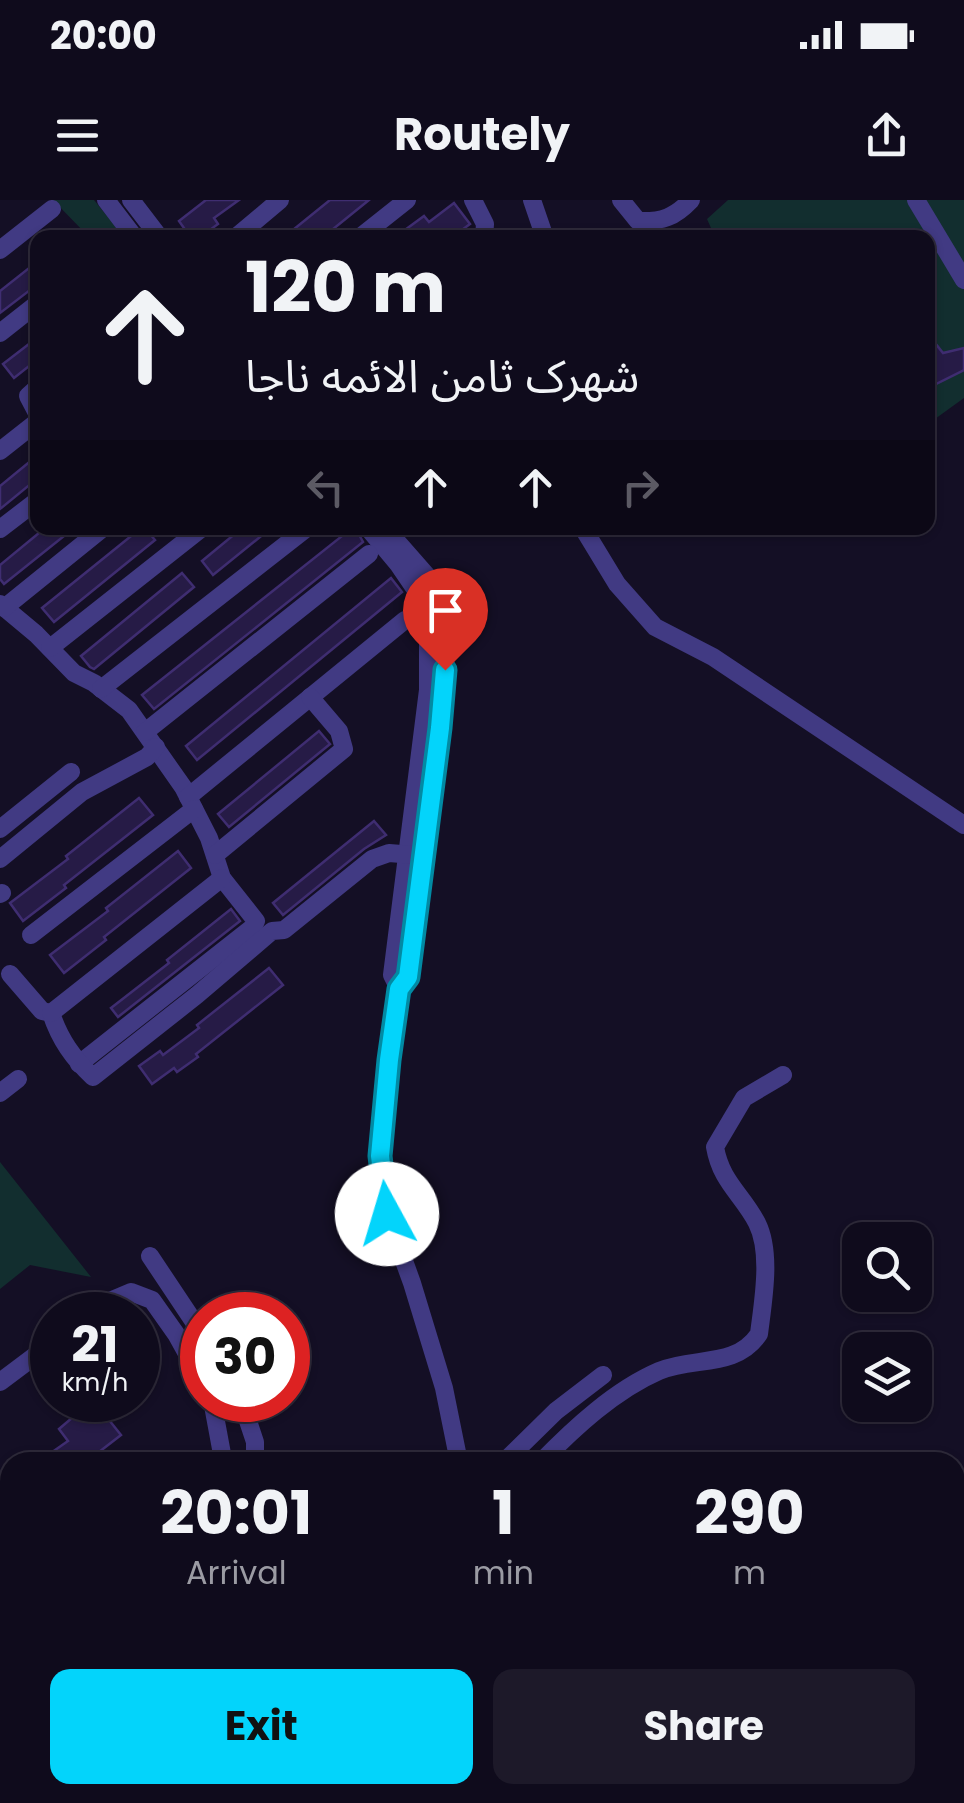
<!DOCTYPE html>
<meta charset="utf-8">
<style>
:root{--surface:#0f0b1c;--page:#1d1929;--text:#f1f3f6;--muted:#9b9ba3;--line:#2f2b3b;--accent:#03d4fb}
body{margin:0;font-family:Poppins,"Noto Sans Arabic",sans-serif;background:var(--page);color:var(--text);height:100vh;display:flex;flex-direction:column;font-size:38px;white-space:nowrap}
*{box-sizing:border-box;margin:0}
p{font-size:32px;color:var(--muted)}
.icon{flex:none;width:55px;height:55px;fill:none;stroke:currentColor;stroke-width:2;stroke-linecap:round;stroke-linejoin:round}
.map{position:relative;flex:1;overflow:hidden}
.sheet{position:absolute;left:0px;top:1252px;width:965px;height:352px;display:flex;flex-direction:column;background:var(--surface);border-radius:30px 30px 0 0;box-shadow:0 2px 8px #0004,0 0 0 2px var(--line)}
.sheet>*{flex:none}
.top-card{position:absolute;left:30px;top:30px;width:905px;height:305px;border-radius:20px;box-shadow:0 2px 8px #0004,0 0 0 2px var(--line);background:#0f0b1c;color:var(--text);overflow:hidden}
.buttons{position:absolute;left:842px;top:1022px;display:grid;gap:20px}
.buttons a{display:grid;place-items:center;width:90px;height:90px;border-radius:20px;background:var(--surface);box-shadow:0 2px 8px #0004,0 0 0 2px var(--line);font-size:50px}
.speed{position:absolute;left:30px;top:1092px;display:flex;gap:20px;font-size:50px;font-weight:700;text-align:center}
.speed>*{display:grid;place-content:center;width:130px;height:130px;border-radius:50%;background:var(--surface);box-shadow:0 2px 8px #0004,0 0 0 2px var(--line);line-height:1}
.speed small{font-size:25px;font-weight:400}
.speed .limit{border:15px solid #d22;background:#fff;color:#111}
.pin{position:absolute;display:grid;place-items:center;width:85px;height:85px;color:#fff;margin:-102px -42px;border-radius:50% 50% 50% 0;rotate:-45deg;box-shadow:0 0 10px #0007}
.pin .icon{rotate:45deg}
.me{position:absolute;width:110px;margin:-55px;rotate:354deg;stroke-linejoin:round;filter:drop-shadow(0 0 8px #0008)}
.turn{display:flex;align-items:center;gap:35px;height:210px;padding:0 50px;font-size:45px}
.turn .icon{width:130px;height:130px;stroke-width:2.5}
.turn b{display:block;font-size:70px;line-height:85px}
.lanes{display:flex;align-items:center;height:95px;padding:0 50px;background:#0003;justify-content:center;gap:50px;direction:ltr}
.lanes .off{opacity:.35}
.eta{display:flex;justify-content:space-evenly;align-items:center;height:170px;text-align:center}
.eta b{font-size:60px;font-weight:700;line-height:70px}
.primary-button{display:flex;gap:20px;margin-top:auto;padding:20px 50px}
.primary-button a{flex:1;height:115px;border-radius:20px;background:var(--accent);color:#111;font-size:40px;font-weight:700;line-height:115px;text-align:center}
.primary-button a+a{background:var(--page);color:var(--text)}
.status{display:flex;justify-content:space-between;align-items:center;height:70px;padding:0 50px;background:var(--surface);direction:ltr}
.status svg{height:28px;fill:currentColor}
header{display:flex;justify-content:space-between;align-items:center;height:130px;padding:0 50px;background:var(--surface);font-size:45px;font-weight:700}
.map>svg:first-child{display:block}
</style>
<div class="status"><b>20:00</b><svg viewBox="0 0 49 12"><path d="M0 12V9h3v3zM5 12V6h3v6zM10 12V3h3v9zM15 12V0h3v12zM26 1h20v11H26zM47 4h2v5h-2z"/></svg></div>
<header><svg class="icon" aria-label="menu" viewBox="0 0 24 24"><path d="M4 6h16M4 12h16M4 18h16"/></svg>Routely<svg class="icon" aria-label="share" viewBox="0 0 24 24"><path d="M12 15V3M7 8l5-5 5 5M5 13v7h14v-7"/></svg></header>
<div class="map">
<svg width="964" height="1603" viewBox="0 0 964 1603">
<rect width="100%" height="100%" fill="#140f25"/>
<g fill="#122e2f">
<path d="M 53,0 L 94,0 L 124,37 L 89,37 Z"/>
<path d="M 728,0 L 964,0 L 964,198 L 928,224 L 928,38 L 715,37 L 707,19 Z"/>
<path d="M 0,962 L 91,1077 L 30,1065 L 0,1089 Z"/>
<path d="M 545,1595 L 952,1595 L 960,1603 L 544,1603 Z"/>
</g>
<g fill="#261b46" stroke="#3f2d71" stroke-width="2.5">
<path d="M 206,0 L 239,0 L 214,18 L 218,24 L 199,38 L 191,38 L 179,21 Z"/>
<path d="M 330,0 L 369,0 L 322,38 L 283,38 Z"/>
<path d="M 454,3 L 470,24 L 451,38 L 394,38 L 424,16 L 429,22 Z"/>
<path d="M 38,61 L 38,84 L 0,113 L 0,91 Z"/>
<path d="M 928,134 L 943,153 L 964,148 L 964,170 L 928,188 Z"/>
<path d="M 38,137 L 38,159 L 14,178 L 3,164 Z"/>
<path d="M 38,255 L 38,278 L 0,309 L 0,286 Z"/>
<path d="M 45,328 L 74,328 L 4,384 L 0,379 L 0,365 Z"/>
<path d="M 141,328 L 145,328 L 155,340 L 54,422 L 42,408 Z"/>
<path d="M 242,328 L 271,328 L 213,375 L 202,361 Z"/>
<path d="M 352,328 L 356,329 L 363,342 L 154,509 L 142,495 Z"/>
<path d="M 182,373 L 194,387 L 94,469 L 90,467 L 81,456 Z"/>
<path d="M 391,378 L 402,392 L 197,560 L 186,546 Z"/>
<path d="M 319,531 L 330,544 L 229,627 L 218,614 Z"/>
<path d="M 139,598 L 153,615 L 64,685 L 66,688 L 23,721 L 10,703 L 68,659 L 66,656 Z"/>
<path d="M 374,621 L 386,635 L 364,649 L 283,715 L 273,703 Z"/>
<path d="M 178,651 L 191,668 L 104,737 L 106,740 L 64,773 L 50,755 L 108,711 L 106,708 Z"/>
<path d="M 231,709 L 240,721 L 118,817 L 111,808 L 169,763 L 167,760 Z"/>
<path d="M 269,768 L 283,785 L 196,854 L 198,857 L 177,872 L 174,868 L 152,884 L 139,866 L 160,851 L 163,855 L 199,828 L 197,825 Z"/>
<path d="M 93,1200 L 121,1235 L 86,1262 L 80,1256 L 72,1262 L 38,1262 L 68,1241 L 59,1229 Z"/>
<path d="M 10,1531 L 10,1603 L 0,1603 L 0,1539 Z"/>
</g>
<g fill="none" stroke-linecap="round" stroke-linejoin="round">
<g stroke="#413a83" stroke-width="18">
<path d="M 106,0 L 135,38"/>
<path d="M 131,0 L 160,38"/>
<path d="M 473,0 L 485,24 L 484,38"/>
<path d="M 532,0 L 545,38"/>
<path d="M 621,0 L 638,21 C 662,22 675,17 691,0"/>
<path d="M 916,0 L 964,80"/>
<path d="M 235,38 L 280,0"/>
<path d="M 359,38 L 407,0"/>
<path d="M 0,50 L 52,9"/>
<path d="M 0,133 L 38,103"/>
<path d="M 38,187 L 28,196 L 38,215"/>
<path d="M 0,251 L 38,221"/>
<path d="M 368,328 L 398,364 L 428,408 L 428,490 L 392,775 L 399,789 L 408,777 L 441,528 L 445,470 L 446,407 L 428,377 L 385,328"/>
<path d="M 583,328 L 617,384 L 655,427 L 713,457 L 964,625"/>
<path d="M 0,329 L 38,300"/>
<path d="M 0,404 L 36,434 L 74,473 L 94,483 L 129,510 L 183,587 L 209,638 L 222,678 L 256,721 L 253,727 L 79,864"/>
<path d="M 4,408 L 103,328"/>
<path d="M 50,448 L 202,328"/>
<path d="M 101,489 L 307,328"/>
<path d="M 145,532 L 369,354"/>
<path d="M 188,597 L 405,420"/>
<path d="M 0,629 L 71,572"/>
<path d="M 215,655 L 344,549 L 339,531 L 310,497"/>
<path d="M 0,659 L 82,592 L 147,557 L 156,547"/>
<path d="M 0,694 L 2,693"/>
<path d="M 31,735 L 194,609"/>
<path d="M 10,774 L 42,811 L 51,813 C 60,840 73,858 93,877 L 197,795 L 272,731 L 284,730 L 372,659 L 389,653 L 414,655"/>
<path d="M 399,789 L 391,829 L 380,956 L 387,1014 L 412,1083 L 444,1188 L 459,1262"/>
<path d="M 51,813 L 222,678"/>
<path d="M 0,893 L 18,879"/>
<path d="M 150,1056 L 202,1134"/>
<path d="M 89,1115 L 105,1103 L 131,1092 L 152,1100 L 176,1134 L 202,1181"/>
<path d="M 0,1182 L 52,1143"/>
<path d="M 212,1200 L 222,1254 L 222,1262"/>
<path d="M 241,1200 L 255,1242 L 255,1262"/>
<path d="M 504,1262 L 556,1211 L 603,1175"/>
<path d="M 541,1262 C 574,1228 615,1190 659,1171 C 694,1156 735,1169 759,1134 C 763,1101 772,1053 757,1023 C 742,994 721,982 715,947 L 744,898 L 783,875"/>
<path d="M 781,1595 L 795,1603"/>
<path d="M 898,1595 L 906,1603"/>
<path d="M 135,1603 L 145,1595"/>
<path d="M 204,1603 L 205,1595"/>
<path d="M 236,1603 L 237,1595"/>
<path d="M 926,1603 L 932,1595"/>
</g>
</g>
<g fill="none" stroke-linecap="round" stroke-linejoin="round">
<g stroke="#028aa3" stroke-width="25">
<path id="route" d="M 387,1014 L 380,956 L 389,860 L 399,789 L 408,777 L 440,528 L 445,470"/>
</g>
<use href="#route" stroke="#03d4fb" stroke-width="18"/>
</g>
</svg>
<div class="buttons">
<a><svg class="icon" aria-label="search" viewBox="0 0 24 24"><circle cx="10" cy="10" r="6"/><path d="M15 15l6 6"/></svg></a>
<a><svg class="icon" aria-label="layers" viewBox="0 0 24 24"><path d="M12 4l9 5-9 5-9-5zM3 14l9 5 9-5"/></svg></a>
</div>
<div class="speed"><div>21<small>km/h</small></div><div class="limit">30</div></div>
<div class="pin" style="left:445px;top:470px;background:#d93025"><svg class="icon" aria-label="arrive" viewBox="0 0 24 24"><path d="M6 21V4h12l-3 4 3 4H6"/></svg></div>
<svg class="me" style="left:387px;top:1014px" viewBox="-20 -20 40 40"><circle r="19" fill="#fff"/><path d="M0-13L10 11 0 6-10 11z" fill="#03d4fb"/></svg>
<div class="top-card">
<div class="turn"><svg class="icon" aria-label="ahead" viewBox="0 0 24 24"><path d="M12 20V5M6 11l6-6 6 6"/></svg><div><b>120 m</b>شهرک ثامن الائمه ناجا</div></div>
<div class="lanes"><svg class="icon off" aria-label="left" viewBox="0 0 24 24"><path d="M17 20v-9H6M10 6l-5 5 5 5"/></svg><svg class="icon" aria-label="ahead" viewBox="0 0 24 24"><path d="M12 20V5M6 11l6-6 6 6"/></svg><svg class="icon" aria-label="ahead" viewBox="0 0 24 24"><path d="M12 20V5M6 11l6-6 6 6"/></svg><svg class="icon off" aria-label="right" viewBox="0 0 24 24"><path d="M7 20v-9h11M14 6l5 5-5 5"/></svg></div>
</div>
<section class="sheet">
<div class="eta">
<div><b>20:01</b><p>Arrival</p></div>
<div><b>1</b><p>min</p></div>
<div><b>290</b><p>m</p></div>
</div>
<div class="primary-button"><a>Exit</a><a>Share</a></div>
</section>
</div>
